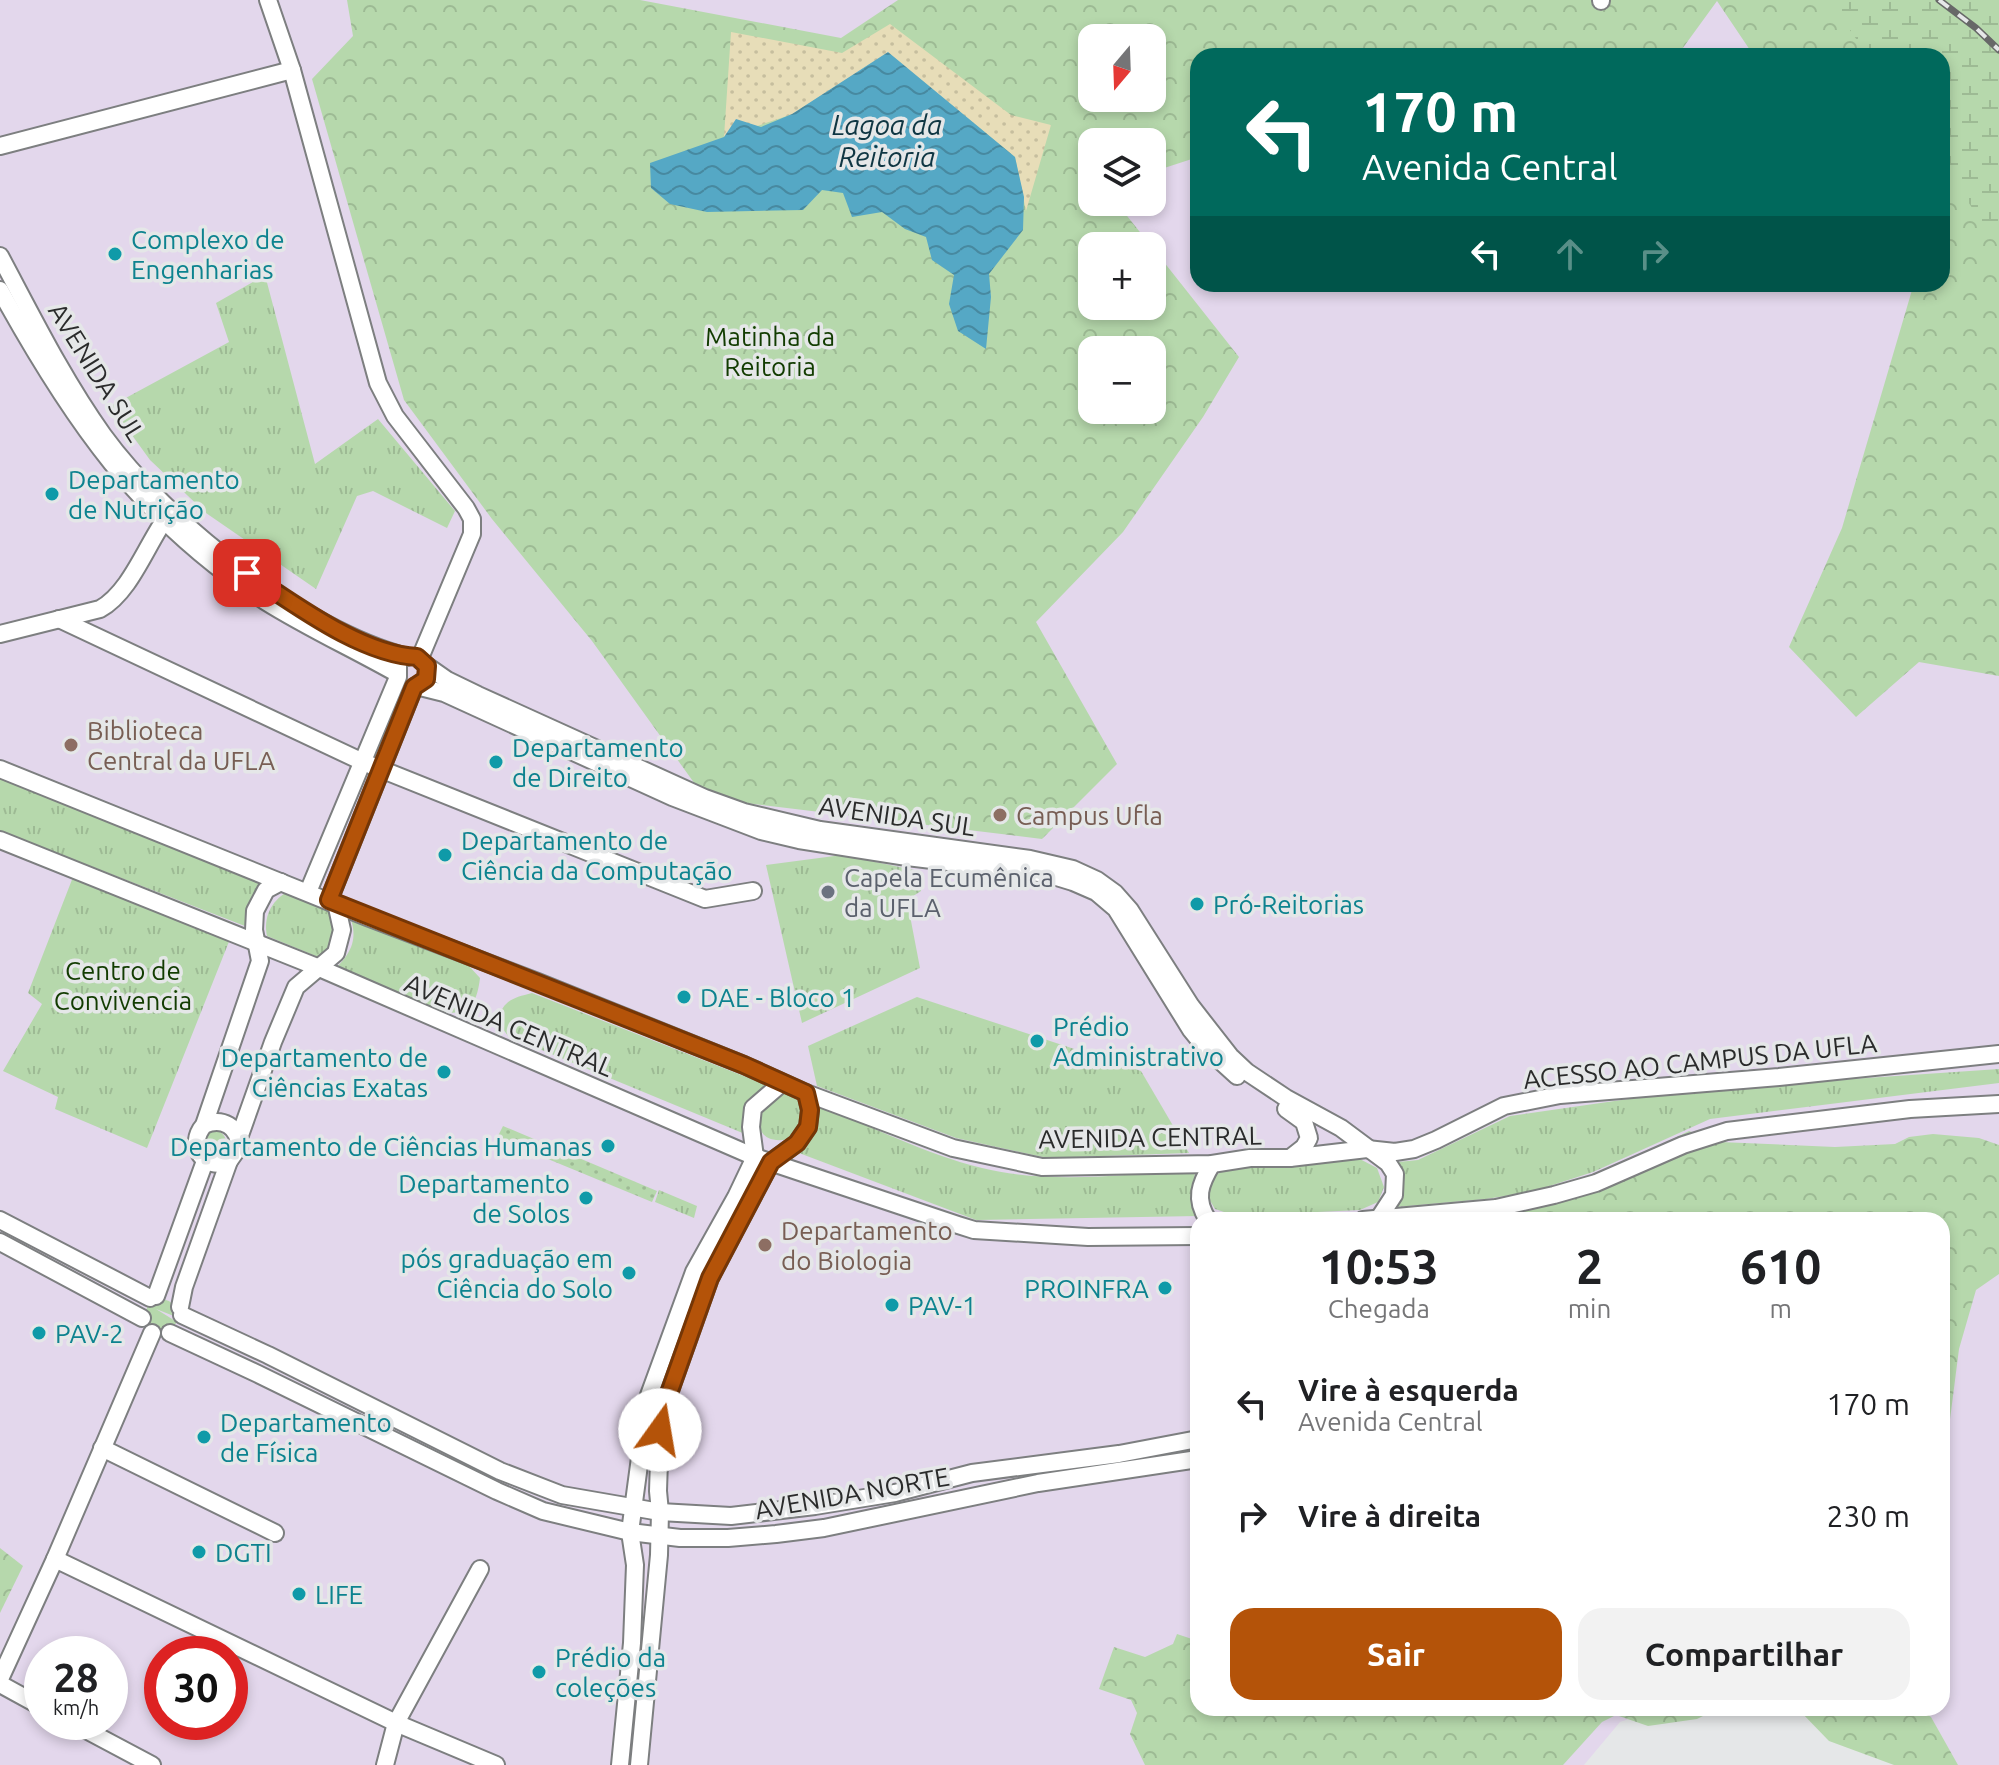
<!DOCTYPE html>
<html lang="pt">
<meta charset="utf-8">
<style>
:root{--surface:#fff;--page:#f2f2f2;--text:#202124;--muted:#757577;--accent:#b45309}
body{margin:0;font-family:Ubuntu,sans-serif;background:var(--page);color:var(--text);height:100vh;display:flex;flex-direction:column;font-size:30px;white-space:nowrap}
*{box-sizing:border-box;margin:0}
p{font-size:26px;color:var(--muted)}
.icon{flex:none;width:44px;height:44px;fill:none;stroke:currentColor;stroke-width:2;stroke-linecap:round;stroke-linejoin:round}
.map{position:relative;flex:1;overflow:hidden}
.sheet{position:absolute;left:1190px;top:1212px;width:760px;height:504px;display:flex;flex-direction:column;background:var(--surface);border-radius:24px;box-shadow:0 4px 12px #0003}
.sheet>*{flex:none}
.guide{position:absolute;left:1190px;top:48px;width:760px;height:244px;border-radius:24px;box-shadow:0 4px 12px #0003;background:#00695c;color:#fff;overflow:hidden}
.needle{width:52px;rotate:199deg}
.fabs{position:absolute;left:1078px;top:24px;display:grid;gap:16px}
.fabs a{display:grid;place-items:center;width:88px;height:88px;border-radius:16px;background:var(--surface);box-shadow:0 4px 12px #0003;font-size:40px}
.speed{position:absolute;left:24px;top:1636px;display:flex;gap:16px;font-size:40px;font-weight:700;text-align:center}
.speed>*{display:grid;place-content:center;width:104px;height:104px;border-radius:50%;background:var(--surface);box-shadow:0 4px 12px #0003;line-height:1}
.speed small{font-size:20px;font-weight:400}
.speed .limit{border:12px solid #d22;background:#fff;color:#111}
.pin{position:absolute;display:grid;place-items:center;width:68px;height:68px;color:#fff;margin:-34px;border-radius:16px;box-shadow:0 4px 12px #0006}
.me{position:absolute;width:88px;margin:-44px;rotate:13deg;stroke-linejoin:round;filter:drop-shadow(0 0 6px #0008)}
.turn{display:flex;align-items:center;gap:28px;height:168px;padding:0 40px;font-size:36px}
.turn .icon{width:104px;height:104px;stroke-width:2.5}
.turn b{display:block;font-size:56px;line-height:68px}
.lanes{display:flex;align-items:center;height:76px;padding:0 40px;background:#0003;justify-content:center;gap:40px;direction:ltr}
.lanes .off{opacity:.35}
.eta{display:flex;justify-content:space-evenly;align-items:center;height:136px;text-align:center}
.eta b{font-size:48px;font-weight:600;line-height:56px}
.primary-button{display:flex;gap:16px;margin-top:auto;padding:16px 40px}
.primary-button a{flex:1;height:92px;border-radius:24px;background:var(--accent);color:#fff;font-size:32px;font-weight:600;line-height:92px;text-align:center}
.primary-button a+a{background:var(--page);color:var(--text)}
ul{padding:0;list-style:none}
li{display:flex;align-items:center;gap:24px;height:112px;padding:0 40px}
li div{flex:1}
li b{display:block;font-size:30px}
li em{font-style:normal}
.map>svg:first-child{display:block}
</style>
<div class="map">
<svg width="1999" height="1765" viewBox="0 0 1999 1765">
<defs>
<pattern id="grass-dots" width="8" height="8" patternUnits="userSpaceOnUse" patternTransform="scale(2)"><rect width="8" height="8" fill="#b6d8ac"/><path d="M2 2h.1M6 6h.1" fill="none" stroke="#9dba94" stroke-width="1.8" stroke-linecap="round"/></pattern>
<pattern id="forest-crowns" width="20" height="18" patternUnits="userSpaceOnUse" patternTransform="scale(2)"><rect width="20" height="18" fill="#b6d8ac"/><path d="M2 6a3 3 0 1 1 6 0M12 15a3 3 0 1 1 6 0" fill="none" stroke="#9dba94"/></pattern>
<pattern id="wetland-marsh" width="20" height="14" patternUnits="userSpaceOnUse" patternTransform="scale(2)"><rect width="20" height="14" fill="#b6d8ac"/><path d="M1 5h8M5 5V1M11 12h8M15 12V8" fill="none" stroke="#9dba94"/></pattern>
<pattern id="sand-dots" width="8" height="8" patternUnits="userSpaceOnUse" patternTransform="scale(2)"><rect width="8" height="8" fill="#e7ddb8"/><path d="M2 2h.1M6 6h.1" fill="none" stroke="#c6be9e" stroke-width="1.8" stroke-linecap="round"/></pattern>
<pattern id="park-tufts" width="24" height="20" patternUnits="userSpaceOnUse" patternTransform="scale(2)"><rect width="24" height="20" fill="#b6d8ac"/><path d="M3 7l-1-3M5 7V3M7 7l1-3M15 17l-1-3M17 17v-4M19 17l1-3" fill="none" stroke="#9dba94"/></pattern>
<pattern id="water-waves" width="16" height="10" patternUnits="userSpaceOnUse" patternTransform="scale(2)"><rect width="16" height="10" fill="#55a8c5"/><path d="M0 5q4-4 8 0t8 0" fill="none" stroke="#4789a0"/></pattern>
</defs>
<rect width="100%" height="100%" fill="#e5e7e8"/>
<path fill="#e3d7ec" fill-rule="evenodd" d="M 0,0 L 1914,0 L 1999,75 L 1999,1765 L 1923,1765 L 1890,1708 L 1942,1708 L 1942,1220 L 1198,1220 L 1198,1708 L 1662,1708 L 1620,1722 L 1584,1765 L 0,1765 ZM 1092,38 L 1152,38 L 1152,98 L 1092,98 ZM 1198,56 L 1942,56 L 1942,284 L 1198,284 ZM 1092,142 L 1152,142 L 1152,202 L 1092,202 ZM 1092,246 L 1152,246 L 1152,306 L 1092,306 ZM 1092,350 L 1152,350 L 1152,410 L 1092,410 ZM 42,1654 L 110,1654 L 110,1722 L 42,1722 ZM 162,1654 L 230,1654 L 230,1722 L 162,1722 Z"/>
<path fill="url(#grass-dots)" d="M 503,1126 L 657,1191 L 652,1202 L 497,1138 Z"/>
<g fill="url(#forest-crowns)" fill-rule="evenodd">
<path d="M 347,0 L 640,0 L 841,38 L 898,0 L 1887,0 L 1999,93 L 1999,676 L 1919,662 L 1856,717 L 1789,647 L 1842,528 L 1912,290 L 1909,284 L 1942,284 L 1942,56 L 1754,56 L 1717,1 L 1677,56 L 1198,56 L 1198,157 L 1152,172 L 1152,142 L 1092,142 L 1092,202 L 1116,202 L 1151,246 L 1092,246 L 1092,306 L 1152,306 L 1152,247 L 1239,357 L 1203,417 L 1123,532 L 1036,622 L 1117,764 L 1042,839 L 705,798 L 592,641 L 492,519 L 404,400 L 312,79 L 353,36 ZM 1092,38 L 1152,38 L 1152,98 L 1092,98 ZM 1092,350 L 1152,350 L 1152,410 L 1092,410 Z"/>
<path d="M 1689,1131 L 1720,1142 L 1835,1147 L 1895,1144 L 1909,1137 L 1933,1134 L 1979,1138 L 1999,1145 L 1999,1274 L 1976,1290 L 1959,1349 L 1948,1435 L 1942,1440 L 1942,1220 L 1513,1220 L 1524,1204 L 1541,1186 L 1562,1193 Z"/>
<path d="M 0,1548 L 23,1566 L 0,1613 Z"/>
<path d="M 1177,1634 L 1198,1641 L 1198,1708 L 1719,1708 L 1697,1719 L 1648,1726 L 1616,1715 L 1602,1722 L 1563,1765 L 1145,1765 L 1130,1734 L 1137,1713 L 1131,1700 L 1099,1689 L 1114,1647 L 1145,1657 L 1173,1644 Z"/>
<path d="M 1797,1708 L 1918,1708 L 1931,1717 L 1958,1765 L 1894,1765 L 1829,1741 Z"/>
</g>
<path fill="url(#wetland-marsh)" d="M 1829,0 L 1999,0 L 1999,247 L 1942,164 L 1942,56 L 1868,56 Z"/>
<path fill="url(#sand-dots)" d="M 890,24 L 1011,115 L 1051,125 L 1026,211 L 1015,157 L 888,53 L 793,114 L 724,137 L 731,32 L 842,53 Z"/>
<g fill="url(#park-tufts)">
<path d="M 265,275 L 315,464 L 378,419 L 455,511 L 447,528 L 373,491 L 357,496 L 316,589 L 206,513 L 150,460 L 111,406 L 229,342 L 216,303 Z"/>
<path d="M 0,774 L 265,884 C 248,896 247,908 250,928 L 0,831 Z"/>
<path d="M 842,855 L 919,871 L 921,891 L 907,900 L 920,968 L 802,1023 L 766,865 Z"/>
<path d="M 73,877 L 230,939 L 147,1148 L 55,1109 L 58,1097 L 3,1071 L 42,1004 L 28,993 Z"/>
<path d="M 287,892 L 331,909 L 335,934 L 326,954 L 318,957 L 267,936 C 263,918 271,901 287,892 Z"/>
<path d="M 350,917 L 469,966 L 480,978 C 477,1003 470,1016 443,1012 L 336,968 C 352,952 358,938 350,917 Z"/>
<path d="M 532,993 L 769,1086 L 745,1134 L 508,1036 L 498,1022 C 502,1000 513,998 532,993 Z"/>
<path d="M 917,997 L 1141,1071 L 1189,1153 L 1047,1158 L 956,1138 L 817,1086 L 808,1046 Z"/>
<path d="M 1999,1069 L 1999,1083 L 1710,1119 L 1593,1172 L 1531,1192 L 1486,1199 L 1397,1207 L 1404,1178 L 1398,1162 L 1418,1160 L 1510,1116 L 1691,1090 Z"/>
<path d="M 787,1092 C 812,1102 803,1119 793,1138 C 747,1151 751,1101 787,1092 Z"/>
<path d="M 816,1104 C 871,1126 925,1154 982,1168 C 1052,1185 1126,1174 1196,1170 C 1191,1188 1191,1198 1198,1216 L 976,1220 L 799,1153 L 808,1141 Z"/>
<circle cx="215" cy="1142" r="11"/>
<path d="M 1356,1157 L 1377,1168 L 1384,1187 L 1378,1202 L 1360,1210 L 1236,1216 L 1215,1209 L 1209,1199 L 1211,1178 L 1228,1168 Z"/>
<path d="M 659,1190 L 697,1206 L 694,1218 L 655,1202 Z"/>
<path d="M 159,1298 L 169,1301 L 177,1308 L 179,1318 L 156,1309 L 177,1322 L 171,1329 L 159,1333 L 146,1323 L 147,1305 Z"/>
</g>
<path fill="url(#water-waves)" d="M 888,52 L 1015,157 L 1024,197 L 1023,230 L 989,274 L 991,297 L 986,349 L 958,331 L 949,304 L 954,275 L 932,260 L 926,237 L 905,229 L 882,212 L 852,217 L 843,193 L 822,190 L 803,210 L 707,212 L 670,204 L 651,188 L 650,163 L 724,137 L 736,119 L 761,127 L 792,114 Z"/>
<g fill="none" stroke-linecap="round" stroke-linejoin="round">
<g stroke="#7d7f80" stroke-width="20">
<g id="minor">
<path d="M 268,0 L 292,70 L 378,383 L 395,416 L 466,508 L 472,519 L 472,534 L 420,658"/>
<path d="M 1601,1 L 1601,0"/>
<path d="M 0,146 L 292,70"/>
<path d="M 0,256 C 32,316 63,379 103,435 C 167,523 302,629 407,657"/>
<path d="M 0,290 C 71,419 139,519 265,601 C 308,628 354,649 398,674"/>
<path d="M 59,619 L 363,762 L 705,899 L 753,891"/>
<path d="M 0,634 L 100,609 C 131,592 147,543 168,515"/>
<path d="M 427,666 L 447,680 L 478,695 L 705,798 L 744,812 L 820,830 L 1030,859 L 1073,869 L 1097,880 L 1115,893 L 1130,910 L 1191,1006 L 1230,1056 L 1247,1072 L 1286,1098 L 1341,1128 L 1388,1163 L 1395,1174 L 1394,1195 L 1379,1218"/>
<path d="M 416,686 L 444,693 L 672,797 L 761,831 L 799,840 L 907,857 L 1047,874 L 1073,882 L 1096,892 L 1116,909 L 1191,1030 L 1204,1046 L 1237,1076"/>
<path d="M 0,769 L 367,917 L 538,982 L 744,1065 L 806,1093 L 953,1148 L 1042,1167 L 1212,1164 L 1250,1158 L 1290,1158 L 1367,1149 L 1395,1152 L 1414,1149 L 1436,1140 L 1504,1106 L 1560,1095 L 1779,1077 L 1999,1054"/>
<path d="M 0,840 L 317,967 L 755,1157 L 958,1225 L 974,1230 L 1088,1237 L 1198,1236"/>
<path d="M 308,892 L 398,677 L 398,666"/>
<path d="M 329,900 L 414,687"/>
<path d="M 1286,1109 L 1304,1122 L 1309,1138 L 1304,1147 L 1290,1158"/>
<path d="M 204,1125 C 222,1117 239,1126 239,1147 L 229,1161 C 204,1172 186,1146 204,1125 L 260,961 L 254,930 L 255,911 L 266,890 L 281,882"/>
<path d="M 239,1138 L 273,1042 L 296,987 L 336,953 L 342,930 L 336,903"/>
<path d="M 0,1220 L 150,1298"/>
<path d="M 1208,1220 C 1194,1199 1200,1184 1212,1164"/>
<path d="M 1363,1220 L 1496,1208 L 1554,1195 L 1596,1183 L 1683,1145 L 1727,1131 L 1910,1109 L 1999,1104"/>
<path d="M 0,1242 L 142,1318"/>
<path d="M 156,1296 L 205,1161"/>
<path d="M 180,1307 L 184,1287 L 229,1161"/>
<path d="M 182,1315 L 268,1355 L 500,1471 L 562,1495 L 660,1512 L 731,1516 L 815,1506 L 895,1493 L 972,1473 L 1119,1454 L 1198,1439"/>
<path d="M 170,1333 L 258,1374 L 497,1491 L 543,1511 L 630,1532 L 680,1538 L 728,1538 L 776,1534 L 824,1528 L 1038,1483 L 1198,1459"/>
<path d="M 102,1448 L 275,1533"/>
<path d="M 55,1559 L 396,1723 L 496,1765"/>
<path d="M 0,1679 L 55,1559 L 152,1333"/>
<path d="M 0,1684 L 42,1707"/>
<path d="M 71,1722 L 152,1765"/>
<path d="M 385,1765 L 396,1723 L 480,1569"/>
<path d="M 620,1765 L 632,1643 L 635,1565 L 630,1532 L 648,1398 L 694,1272 L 736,1197 L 755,1157 L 751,1127 L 753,1108 L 782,1083"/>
<path d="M 639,1765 L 659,1555 L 660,1512 L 658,1491 L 660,1430 L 667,1399 L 710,1278 L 771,1162 L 797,1143 L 808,1127 L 810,1110 L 806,1093"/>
</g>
</g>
<use href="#minor" stroke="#fff" stroke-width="16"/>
<g stroke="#676868" stroke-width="7">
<path id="rail" d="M 1939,0 L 1976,28 L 1999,50"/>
</g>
<use href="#rail" stroke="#e5e7e8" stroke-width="4" stroke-dasharray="12" stroke-linecap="butt"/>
</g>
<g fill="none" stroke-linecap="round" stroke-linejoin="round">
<g stroke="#753606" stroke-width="20">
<path id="route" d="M 247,573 C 295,604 360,654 417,657 L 427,666 L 426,679 L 414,687 L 329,900 L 744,1065 L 806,1093 L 810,1110 L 808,1127 L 797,1143 L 771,1162 L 710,1278 L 667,1399 L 660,1430"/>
</g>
<use href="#route" stroke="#b45309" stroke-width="14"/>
</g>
<g fill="#0f9aa8" stroke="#e5e7e8" stroke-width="3">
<circle cx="115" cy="254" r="8"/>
<circle cx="52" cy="494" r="8"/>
<circle cx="496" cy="762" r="8"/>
<circle cx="445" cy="855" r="8"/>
<circle cx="1197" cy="904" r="8"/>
<circle cx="684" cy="997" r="8"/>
<circle cx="1037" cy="1041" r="8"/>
<circle cx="444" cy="1072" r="8"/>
<circle cx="608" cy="1146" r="8"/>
<circle cx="586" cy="1198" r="8"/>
<circle cx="629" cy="1273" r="8"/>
<circle cx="1165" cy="1288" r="8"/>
<circle cx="892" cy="1305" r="8"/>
<circle cx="39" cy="1333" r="8"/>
<circle cx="204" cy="1437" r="8"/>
<circle cx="199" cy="1552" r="8"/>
<circle cx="299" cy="1594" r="8"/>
<circle cx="539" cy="1672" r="8"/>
</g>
<g fill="#8d6e63" stroke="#e5e7e8" stroke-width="3">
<circle cx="71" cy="745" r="8"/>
<circle cx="1000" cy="815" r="8"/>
<circle cx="765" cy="1245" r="8"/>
</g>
<circle fill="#6b7280" stroke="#e5e7e8" stroke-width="3" cx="828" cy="892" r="8"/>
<g text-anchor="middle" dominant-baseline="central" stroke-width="7" stroke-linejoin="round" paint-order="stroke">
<g font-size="26" fill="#0d838f" stroke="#e5e7e8" text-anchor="start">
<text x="131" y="239">Complexo de<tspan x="131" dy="30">Engenharias</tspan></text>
<text x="68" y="479">Departamento<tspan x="68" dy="30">de Nutrição</tspan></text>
<text x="512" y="747">Departamento<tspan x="512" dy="30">de Direito</tspan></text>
<text x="461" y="840">Departamento de<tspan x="461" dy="30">Ciência da Computação</tspan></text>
<text x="1213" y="904">Pró-Reitorias</text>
<text x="700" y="997">DAE - Bloco 1</text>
<text x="1053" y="1026">Prédio<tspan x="1053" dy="30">Administrativo</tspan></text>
<text x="428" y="1057" text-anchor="end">Departamento de<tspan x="428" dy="30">Ciências Exatas</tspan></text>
<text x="592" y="1146" text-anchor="end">Departamento de Ciências Humanas</text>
<text x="570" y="1183" text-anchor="end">Departamento<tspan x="570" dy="30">de Solos</tspan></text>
<text x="613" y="1258" text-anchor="end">pós graduação em<tspan x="613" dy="30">Ciência do Solo</tspan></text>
<text x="1149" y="1288" text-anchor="end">PROINFRA</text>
<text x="908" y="1305">PAV-1</text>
<text x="55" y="1333">PAV-2</text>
<text x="220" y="1422">Departamento<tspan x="220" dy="30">de Física</tspan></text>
<text x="215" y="1552">DGTI</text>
<text x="315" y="1594">LIFE</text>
<text x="555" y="1657">Prédio da<tspan x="555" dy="30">coleções</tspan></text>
</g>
<g font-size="26" fill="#123c01" stroke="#e5e7e8">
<text x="770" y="336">Matinha da<tspan x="770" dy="30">Reitoria</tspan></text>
<text x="123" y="970">Centro de<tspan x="123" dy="30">Convivencia</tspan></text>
</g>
<g font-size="26" fill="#2a2b2b" stroke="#e5e7e8">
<text transform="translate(97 372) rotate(58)">AVENIDA SUL</text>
<text transform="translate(897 816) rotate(8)">AVENIDA SUL</text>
<text transform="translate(509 1025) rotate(23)">AVENIDA CENTRAL</text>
<text transform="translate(1700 1061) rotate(-6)">ACESSO AO CAMPUS DA UFLA</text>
<text transform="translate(1150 1137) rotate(-1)">AVENIDA CENTRAL</text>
<text transform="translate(852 1493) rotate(-10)">AVENIDA NORTE</text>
</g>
<g font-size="26" fill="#785e54" stroke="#e5e7e8" text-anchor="start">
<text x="87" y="730">Biblioteca<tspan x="87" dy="30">Central da UFLA</tspan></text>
<text x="1016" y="815">Campus Ufla</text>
<text x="781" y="1230">Departamento<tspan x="781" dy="30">do Biologia</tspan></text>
</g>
<g font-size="26" fill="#5b616d" stroke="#e5e7e8" text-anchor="start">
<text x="844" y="877">Capela Ecumênica<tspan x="844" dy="30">da UFLA</tspan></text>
</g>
<g font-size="28" font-style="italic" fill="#0f3643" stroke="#e5e7e8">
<text x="887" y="124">Lagoa da<tspan x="887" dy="32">Reitoria</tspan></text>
</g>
</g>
</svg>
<div class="fabs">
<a><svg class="needle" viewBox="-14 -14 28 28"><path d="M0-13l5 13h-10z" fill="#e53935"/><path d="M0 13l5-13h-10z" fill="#757577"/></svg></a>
<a><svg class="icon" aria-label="layers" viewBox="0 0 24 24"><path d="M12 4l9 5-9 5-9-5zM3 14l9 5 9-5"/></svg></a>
<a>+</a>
<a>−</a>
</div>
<div class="speed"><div>28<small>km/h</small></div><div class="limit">30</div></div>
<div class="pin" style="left:247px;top:573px;background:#d93025"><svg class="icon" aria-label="arrive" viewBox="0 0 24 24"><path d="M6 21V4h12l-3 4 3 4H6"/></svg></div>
<svg class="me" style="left:660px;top:1430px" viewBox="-20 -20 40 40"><circle r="19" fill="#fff"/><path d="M0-13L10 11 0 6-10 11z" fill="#b45309"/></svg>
<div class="guide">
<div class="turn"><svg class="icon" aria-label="left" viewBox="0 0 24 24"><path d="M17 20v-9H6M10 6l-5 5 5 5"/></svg><div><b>170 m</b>Avenida Central</div></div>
<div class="lanes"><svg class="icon" aria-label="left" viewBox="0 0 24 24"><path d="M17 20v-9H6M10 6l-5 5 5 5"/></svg><svg class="icon off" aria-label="ahead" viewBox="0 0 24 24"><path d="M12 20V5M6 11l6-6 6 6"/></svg><svg class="icon off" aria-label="right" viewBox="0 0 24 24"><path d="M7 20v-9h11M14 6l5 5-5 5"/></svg></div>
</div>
<section class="sheet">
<div class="eta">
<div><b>10:53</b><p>Chegada</p></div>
<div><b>2</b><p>min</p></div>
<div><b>610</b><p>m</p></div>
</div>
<ul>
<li><svg class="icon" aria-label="left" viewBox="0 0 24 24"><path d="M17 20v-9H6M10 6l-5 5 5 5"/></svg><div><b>Vire à esquerda</b><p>Avenida Central</p></div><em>170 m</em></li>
<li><svg class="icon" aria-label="right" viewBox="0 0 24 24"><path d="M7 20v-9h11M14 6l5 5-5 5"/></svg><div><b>Vire à direita</b></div><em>230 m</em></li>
</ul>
<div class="primary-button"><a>Sair</a><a>Compartilhar</a></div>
</section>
</div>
